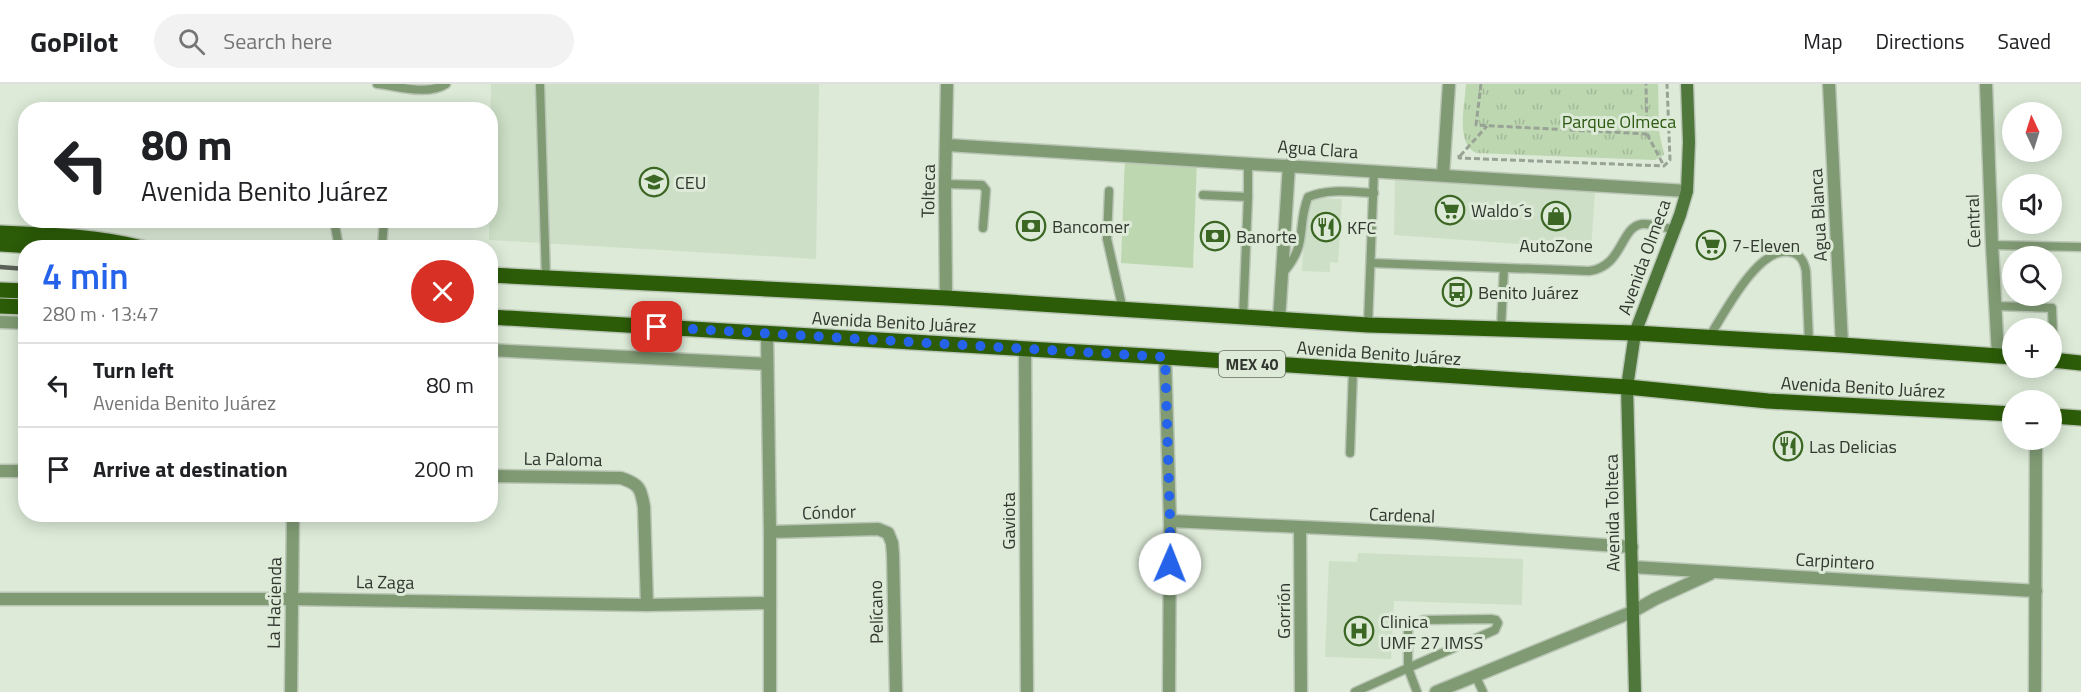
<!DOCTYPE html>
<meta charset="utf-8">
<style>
:root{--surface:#fff;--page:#f2f2f2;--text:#202124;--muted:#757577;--line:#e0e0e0;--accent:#2563eb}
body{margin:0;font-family:"Titillium Web",sans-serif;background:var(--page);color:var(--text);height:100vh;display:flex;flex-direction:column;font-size:22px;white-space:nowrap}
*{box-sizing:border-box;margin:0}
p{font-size:20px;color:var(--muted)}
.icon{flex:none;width:33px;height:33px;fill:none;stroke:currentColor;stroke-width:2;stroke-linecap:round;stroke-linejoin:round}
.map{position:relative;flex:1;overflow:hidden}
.sheet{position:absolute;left:18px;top:156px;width:480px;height:282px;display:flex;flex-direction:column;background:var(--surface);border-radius:24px;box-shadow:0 3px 15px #0003}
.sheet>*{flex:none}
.hud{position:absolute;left:18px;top:18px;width:480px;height:126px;border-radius:24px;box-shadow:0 3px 15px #0003;background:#fff;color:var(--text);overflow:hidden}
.needle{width:39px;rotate:356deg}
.fabs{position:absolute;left:2002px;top:18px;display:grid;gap:12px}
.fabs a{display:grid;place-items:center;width:60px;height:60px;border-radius:50%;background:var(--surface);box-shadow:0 3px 15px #0003;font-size:30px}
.pin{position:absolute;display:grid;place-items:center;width:51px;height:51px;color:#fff;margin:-26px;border-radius:12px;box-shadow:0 3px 9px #0006}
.me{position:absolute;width:66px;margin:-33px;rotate:1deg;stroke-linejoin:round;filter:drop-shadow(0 0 4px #0008)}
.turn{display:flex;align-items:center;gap:21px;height:126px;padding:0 24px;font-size:27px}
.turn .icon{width:78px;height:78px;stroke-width:2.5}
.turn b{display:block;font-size:42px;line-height:51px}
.round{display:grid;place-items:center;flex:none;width:63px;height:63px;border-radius:32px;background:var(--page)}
.headline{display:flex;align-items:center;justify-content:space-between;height:102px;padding:0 24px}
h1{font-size:36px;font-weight:600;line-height:45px;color:var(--accent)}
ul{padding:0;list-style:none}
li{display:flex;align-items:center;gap:18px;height:84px;padding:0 24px;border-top:2px solid var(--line)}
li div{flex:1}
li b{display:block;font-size:22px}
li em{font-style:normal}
header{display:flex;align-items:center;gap:36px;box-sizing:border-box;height:84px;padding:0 30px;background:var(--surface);border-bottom:2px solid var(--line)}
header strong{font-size:28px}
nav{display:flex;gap:33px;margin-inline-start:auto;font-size:21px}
.search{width:420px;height:54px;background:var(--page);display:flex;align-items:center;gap:15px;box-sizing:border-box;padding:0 21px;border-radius:33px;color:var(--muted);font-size:22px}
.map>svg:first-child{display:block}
</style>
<header>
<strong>GoPilot</strong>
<div class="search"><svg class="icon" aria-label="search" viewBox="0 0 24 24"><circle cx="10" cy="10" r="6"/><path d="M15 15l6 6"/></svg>Search here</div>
<nav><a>Map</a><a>Directions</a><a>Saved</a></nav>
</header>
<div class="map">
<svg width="2081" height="608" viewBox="0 0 2081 608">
<defs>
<pattern id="park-tufts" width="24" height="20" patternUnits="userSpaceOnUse" patternTransform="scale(1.5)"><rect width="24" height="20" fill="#bdd7b1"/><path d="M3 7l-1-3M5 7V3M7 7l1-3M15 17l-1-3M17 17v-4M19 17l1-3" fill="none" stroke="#a3b999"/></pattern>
</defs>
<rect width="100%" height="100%" fill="#dcead7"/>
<g fill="#cddfc6">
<path d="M 491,0 L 819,0 L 816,175 L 489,156 Z"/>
<path d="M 1395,96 L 1595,107 L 1591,165 L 1394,151 Z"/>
<path d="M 1311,114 L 1342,115 L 1338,179 L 1330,178 L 1330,188 L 1302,187 L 1306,123 L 1311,123 Z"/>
<path d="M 1358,469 L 1523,475 L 1522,521 L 1394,517 L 1391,575 L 1325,573 L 1329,477 L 1357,478 Z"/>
</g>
<path fill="#bdd7b1" d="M 1125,72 L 1197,76 L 1193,184 L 1121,179 Z"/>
<path fill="url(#park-tufts)" d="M 1466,0 L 1658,0 L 1659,47 L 1664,71 L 1655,76 L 1476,69 C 1455,59 1465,20 1466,0 Z"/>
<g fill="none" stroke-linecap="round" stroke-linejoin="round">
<g stroke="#bac6b6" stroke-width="11">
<g id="lane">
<path d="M 377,0 C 398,2 427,12 446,0"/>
<path d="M 540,0 L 546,195"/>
<path d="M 945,100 L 982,101 L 986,106 L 983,144"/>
<path d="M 1109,107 L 1107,155 L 1123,226"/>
<path d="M 1203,111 L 1248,113 L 1243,235"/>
<path d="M 1248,113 L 1248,79"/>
<path d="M 334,136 L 339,164"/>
<path d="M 1992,161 L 2081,163"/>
<path d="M 382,164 L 384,136"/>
<path d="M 1371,179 L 1589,187 C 1623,183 1620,143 1642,140 C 1653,139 1665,144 1675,146"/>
<path d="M 1283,189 C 1309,159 1296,145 1308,113 C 1329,104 1351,108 1374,109"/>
<path d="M 1995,222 L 2052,224 L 2054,276"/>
<path d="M 1368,241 L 1374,87"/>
<path d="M 1501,245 L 1504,184"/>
<path d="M 1708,255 C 1723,232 1757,163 1789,168 C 1800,169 1804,177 1806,187 L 1809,259"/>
<path d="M 1350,369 L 1353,287"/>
<path d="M 1491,535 L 1496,536 L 1498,539 L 1495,546 L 1408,584 L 1408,547 L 1410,541 L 1424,536 Z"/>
<path d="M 1475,591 L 1483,608"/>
<path d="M 1355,608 L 1408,584 L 1417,608"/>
</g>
</g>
<g stroke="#bac6b6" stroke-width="15">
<g id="street">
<path d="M 1829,0 L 1842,261"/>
<path d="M 1986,0 L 1992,161 L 1998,272"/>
<path d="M 947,61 L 1687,107"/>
<path d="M 1443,91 L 1449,0"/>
<path d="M 946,214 L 945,100 L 947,0"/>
<path d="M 1279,236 L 1289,81"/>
<path d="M 0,238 L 26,239"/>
<path d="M 767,250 L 770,448 L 770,608"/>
<path d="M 1025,265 L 1027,608"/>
<path d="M 490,266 L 767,280"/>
<path d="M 1165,273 L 1170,437 L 1169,608"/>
<path d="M 0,387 L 26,387"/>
<path d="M 490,392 L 621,394 C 639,400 641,404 644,423 L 647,521"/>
<path d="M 1170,437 L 1431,449 L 1632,463"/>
<path d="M 1300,445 L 1301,608"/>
<path d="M 770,448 L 878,445 L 888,449 L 892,459 L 893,471 L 896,608"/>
<path d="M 1632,483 L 2036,507"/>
<path d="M 0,515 L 292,515 L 647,521 L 770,519"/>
<path d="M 291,608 L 293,430"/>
<path d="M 1436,608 L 1632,528 L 1655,515 L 1710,490"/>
<path d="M 2035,608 L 2036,356"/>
</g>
</g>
<g stroke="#bac6b6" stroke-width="15">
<path id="secondary" d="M 1635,608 L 1627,303 L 1635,249 L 1680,131 L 1687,107 L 1689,58 L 1687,0"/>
</g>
<g stroke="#bac6b6" stroke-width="18">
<g id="primary">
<path d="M 0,149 C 48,151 95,152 142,164"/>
<path d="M 0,160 L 63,164"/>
<path d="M 490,191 L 946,214 L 1368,241 L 1635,249 L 1842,261 L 2013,273"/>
<path d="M 0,206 L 26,207"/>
<path d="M 0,222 L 26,223"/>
<path d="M 490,233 L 1165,273 L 1627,303 L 1768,317 L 2013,330"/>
<path d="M 2052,276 L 2081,279"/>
<path d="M 2052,332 L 2081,334"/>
</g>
</g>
<g stroke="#98a395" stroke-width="3" stroke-dasharray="6 3" stroke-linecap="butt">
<path d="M 1481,0 L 1476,41 L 1647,50 L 1646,0"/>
<path d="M 1647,50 L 1664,82"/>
<path d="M 1459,71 L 1459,74 L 1664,82 L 1670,76 L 1667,0"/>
<path d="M 1460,72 L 1487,42"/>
</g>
<use href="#lane" stroke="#809b74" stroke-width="8"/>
<use href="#street" stroke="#809b74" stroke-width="12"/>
<use href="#secondary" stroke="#4f773c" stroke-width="12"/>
<use href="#primary" stroke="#2c5c08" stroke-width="15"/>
<path stroke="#5b6258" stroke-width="4.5" d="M 0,183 L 26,185"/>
</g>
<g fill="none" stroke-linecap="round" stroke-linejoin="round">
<path stroke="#2563eb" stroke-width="10" stroke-dasharray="0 18" d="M 657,243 L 1165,273 L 1170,437 L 1170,480"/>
</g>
<defs>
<g id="school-ring" transform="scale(1.5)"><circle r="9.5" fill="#dcead7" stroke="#3b6623" stroke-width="1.5"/><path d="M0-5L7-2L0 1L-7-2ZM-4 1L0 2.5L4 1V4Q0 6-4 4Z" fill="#3b6623"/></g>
<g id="supermarket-ring" transform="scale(1.5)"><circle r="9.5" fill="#dcead7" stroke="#3b6623" stroke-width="1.5"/><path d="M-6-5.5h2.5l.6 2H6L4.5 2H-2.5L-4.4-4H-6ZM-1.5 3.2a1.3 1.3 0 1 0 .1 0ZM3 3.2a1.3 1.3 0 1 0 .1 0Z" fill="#3b6623"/></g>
<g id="shop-ring" transform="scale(1.5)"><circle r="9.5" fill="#dcead7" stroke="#3b6623" stroke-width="1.5"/><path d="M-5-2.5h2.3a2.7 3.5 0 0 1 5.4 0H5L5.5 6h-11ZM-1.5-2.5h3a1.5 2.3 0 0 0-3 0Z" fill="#3b6623"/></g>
<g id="bank-ring" transform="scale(1.5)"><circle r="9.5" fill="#dcead7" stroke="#3b6623" stroke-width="1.5"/><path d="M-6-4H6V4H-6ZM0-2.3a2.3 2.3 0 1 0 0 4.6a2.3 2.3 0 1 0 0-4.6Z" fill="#3b6623"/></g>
<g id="restaurant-ring" transform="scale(1.5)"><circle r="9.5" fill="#dcead7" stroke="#3b6623" stroke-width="1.5"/><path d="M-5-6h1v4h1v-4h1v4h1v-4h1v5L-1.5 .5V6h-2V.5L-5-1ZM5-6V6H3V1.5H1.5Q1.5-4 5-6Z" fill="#3b6623"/></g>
<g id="bus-ring" transform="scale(1.5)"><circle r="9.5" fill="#dcead7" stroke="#3b6623" stroke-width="1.5"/><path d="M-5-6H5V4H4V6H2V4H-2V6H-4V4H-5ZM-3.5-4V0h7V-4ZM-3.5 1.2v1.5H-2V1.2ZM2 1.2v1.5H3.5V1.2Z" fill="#3b6623"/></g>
<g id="hospital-ring" transform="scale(1.5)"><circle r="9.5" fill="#dcead7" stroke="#3b6623" stroke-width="1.5"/><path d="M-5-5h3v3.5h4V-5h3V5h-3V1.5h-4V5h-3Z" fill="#3b6623"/></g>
</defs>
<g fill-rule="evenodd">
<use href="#school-ring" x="654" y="98"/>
<use href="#supermarket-ring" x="1450" y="126"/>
<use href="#shop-ring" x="1556" y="132"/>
<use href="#bank-ring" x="1031" y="142"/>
<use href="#restaurant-ring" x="1326" y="143"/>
<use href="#bank-ring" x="1215" y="152"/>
<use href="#supermarket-ring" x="1711" y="161"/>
<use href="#bus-ring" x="1457" y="208"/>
<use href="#restaurant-ring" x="1788" y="362"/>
<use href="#hospital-ring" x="1359" y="547"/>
</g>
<g text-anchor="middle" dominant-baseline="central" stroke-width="6" stroke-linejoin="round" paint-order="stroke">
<rect fill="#dcead7" stroke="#656d62" stroke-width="1.5" x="1219" y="267" width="66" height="26" rx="4.5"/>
<g font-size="16" font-weight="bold" fill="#323730">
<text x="1252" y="280">MEX 40</text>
</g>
<g font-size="18" fill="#2c580f" stroke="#dcead7">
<text x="1619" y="37">Parque Olmeca</text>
</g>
<g font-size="18" fill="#323730" stroke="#dcead7">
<text transform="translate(1318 65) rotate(4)">Agua Clara</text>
<text transform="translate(928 107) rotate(-89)">Tolteca</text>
<text transform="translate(1818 131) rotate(-93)">Agua Blanca</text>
<text transform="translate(1973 137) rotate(-92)">Central</text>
<text transform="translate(1644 173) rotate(-70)">Avenida Olmeca</text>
<text transform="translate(894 238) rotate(3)">Avenida Benito Juárez</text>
<text transform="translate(1379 269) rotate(4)">Avenida Benito Juárez</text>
<text transform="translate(1863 303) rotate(3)">Avenida Benito Juárez</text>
<text transform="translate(563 375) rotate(1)">La Paloma</text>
<text transform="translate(829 428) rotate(-2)">Cóndor</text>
<text transform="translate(1612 429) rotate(-91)">Avenida Tolteca</text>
<text transform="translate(1402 431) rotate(2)">Cardenal</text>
<text transform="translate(1008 437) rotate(-90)">Gaviota</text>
<text transform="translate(1835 477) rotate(3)">Carpintero</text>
<text transform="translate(385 498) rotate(1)">La Zaga</text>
<text transform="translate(274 519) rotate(-89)">La Hacienda</text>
<text transform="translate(1283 527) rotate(-90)">Gorrión</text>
<text transform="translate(876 528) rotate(-91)">Pelícano</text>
</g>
<g font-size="18" fill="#323730" stroke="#dcead7" text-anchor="start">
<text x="675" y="98">CEU</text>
<text x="1471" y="126">Waldo´s</text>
<text x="1052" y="142">Bancomer</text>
<text x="1347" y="143">KFC</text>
<text x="1236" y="152">Banorte</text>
<text x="1556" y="161" text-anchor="middle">AutoZone</text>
<text x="1732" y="161">7-Eleven</text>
<text x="1478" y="208">Benito Juárez</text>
<text x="1809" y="362">Las Delicias</text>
<text x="1380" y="537">Clinica<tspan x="1380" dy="21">UMF 27 IMSS</tspan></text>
</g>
</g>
</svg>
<div class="fabs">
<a><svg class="needle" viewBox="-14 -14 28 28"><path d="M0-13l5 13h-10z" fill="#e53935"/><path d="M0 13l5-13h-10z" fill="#757577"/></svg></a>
<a><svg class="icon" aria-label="sound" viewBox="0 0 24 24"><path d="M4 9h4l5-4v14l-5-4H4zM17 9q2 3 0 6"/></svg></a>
<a><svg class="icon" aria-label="search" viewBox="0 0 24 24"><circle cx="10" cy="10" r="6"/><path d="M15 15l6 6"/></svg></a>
<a>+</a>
<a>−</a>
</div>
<div class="pin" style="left:657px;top:243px;background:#d93025"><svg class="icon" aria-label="arrive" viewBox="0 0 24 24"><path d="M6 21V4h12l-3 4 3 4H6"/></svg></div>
<svg class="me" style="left:1170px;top:480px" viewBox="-20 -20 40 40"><circle r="19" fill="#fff"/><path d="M0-13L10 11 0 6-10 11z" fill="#2563eb"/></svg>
<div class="hud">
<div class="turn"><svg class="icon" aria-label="left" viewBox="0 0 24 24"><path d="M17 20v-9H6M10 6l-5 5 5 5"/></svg><div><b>80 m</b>Avenida Benito Juárez</div></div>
</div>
<section class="sheet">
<div class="headline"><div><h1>4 min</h1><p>280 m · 13:47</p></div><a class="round" style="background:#d93025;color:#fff"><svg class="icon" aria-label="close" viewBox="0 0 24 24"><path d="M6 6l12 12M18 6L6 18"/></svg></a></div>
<ul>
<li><svg class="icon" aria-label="left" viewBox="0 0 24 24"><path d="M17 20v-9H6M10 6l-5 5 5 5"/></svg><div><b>Turn left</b><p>Avenida Benito Juárez</p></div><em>80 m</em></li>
<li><svg class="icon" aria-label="arrive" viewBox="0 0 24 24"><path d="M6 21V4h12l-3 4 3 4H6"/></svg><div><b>Arrive at destination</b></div><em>200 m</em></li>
</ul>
</section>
</div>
